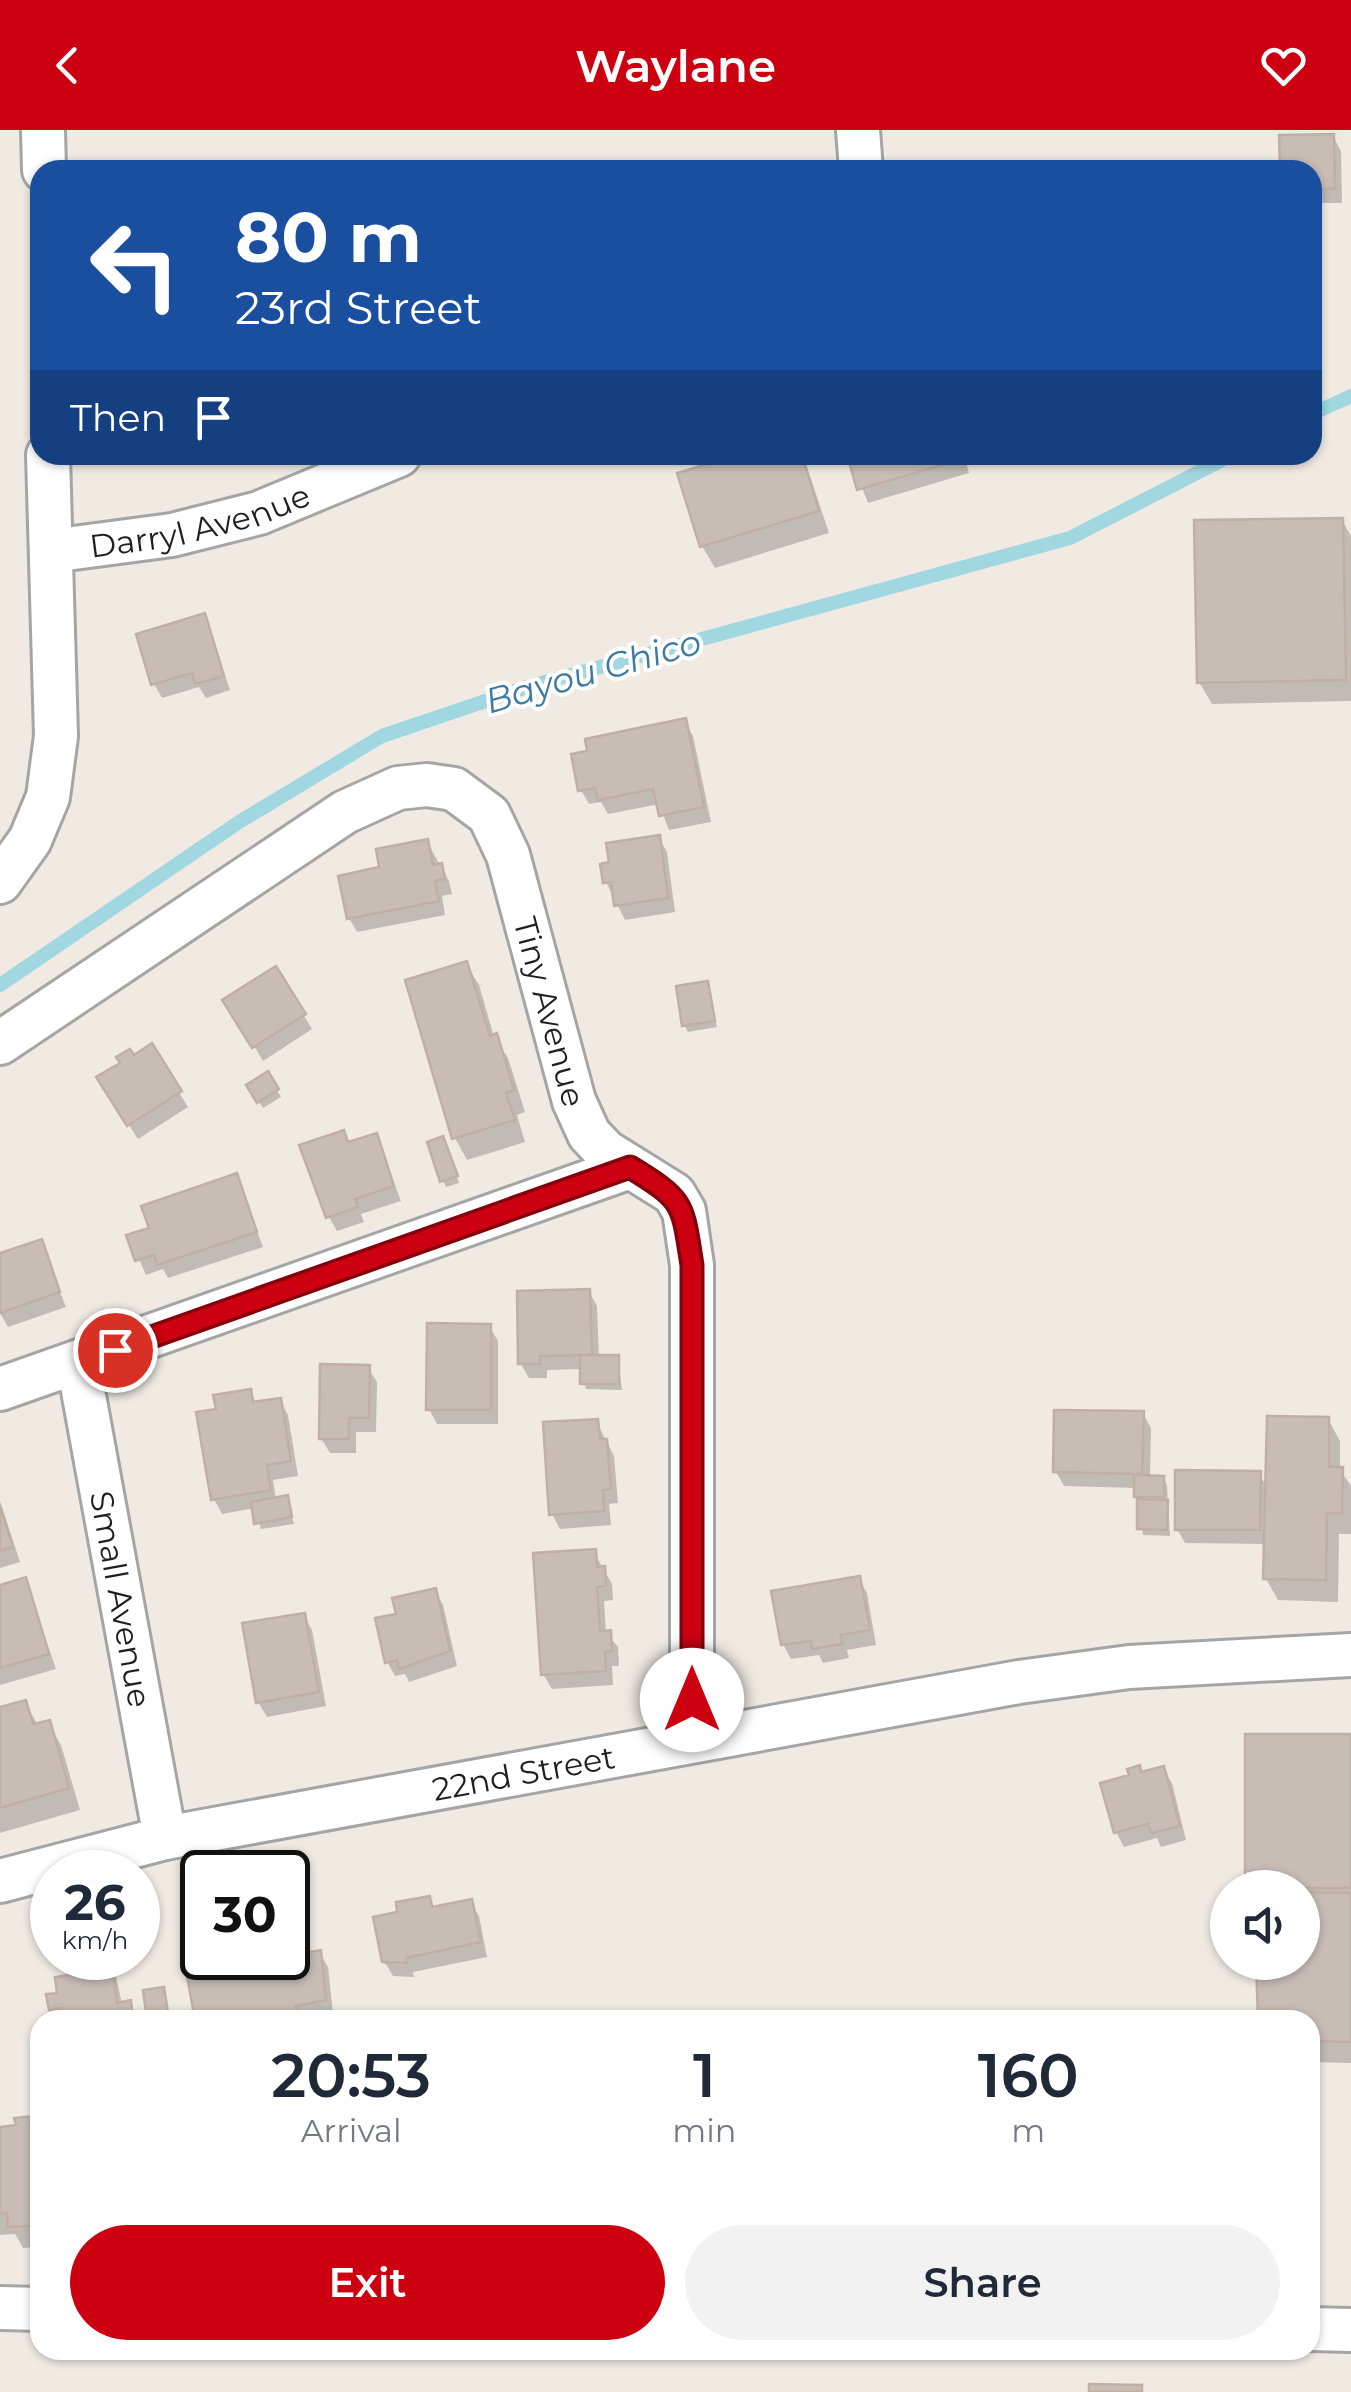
<!DOCTYPE html>
<style>
:root{--surface:#fff;--page:#f2f2f3;--text:#1f2937;--muted:#747a83;--accent:#c01}
body{margin:0;font-family:Montserrat,sans-serif;background:var(--page);color:var(--text);height:100vh;display:flex;flex-direction:column;font-size:38px;white-space:nowrap}
*{box-sizing:border-box;margin:0}
p{font-size:32px;color:var(--muted)}
.icon{flex:none;width:55px;height:55px;fill:none;stroke:currentColor;stroke-width:2;stroke-linecap:round;stroke-linejoin:round}
.map{position:relative;flex:1;overflow:hidden}
.side{position:absolute;left:30px;top:1880px;width:1290px;height:350px;display:flex;flex-direction:column;background:var(--surface);border-radius:30px;box-shadow:0 2px 8px #0004}
.side>*{flex:none}
.guide{position:absolute;left:30px;top:30px;width:1292px;height:305px;border-radius:30px;box-shadow:0 2px 8px #0004;background:#1a4fa0;color:#fff;overflow:hidden}
.controls{position:absolute;left:1210px;top:1740px;display:grid;gap:20px}
.controls a{display:grid;place-items:center;width:110px;height:110px;border-radius:50%;background:var(--surface);box-shadow:0 2px 8px #0004;font-size:50px}
.speed{position:absolute;left:30px;top:1720px;display:flex;gap:20px;font-size:50px;font-weight:700;text-align:center}
.speed>*{display:grid;place-content:center;width:130px;height:130px;border-radius:50%;background:var(--surface);box-shadow:0 2px 8px #0004;line-height:1}
.speed small{font-size:25px;font-weight:400}
.speed .limit{border:5px solid #111;border-radius:15px;background:#fff;color:#111}
.pin{position:absolute;display:grid;place-items:center;width:85px;height:85px;color:#fff;margin:-42px;border:5px solid #fff;border-radius:50%;box-shadow:0 2px 10px #0007}
.me{position:absolute;width:110px;margin:-55px;rotate:0deg;stroke-linejoin:round;filter:drop-shadow(0 0 8px #0008)}
.turn{display:flex;align-items:center;gap:35px;height:210px;padding:0 40px;font-size:45px}
.turn .icon{width:130px;height:130px;stroke-width:2.5}
.turn b{display:block;font-size:70px;line-height:85px}
.then{display:flex;align-items:center;height:95px;padding:0 40px;background:#0003;gap:20px;font-size:38px}
.eta{display:flex;justify-content:space-evenly;align-items:center;height:170px;text-align:center}
.eta b{font-size:60px;font-weight:600;line-height:70px}
.primary-button{display:flex;gap:20px;margin-top:auto;padding:20px 40px}
.primary-button a{flex:1;height:115px;border-radius:60px;background:var(--accent);color:#fff;font-size:40px;font-weight:600;line-height:115px;text-align:center}
.primary-button a+a{background:var(--page);color:var(--text)}
header{display:flex;justify-content:space-between;align-items:center;height:130px;padding:0 40px;background:var(--accent);color:#fff;font-size:45px;font-weight:600}
.map>svg:first-child{display:block}
</style>
<header><svg class="icon" aria-label="back" viewBox="0 0 24 24"><path d="M15 5l-7 7 7 7"/></svg>Waylane<svg class="icon" aria-label="heart" viewBox="0 0 24 24"><path d="M12 20l-8-8c-3-5 5-10 8-4 3-6 11-1 8 4z"/></svg></header>
<div class="map">
<svg width="1351" height="2262" viewBox="0 0 1351 2262">
<rect width="100%" height="100%" fill="#f0eae3"/>
<g fill="#0003">
<path d="M 1333,6 L 1341,21 L 1342,73 L 1312,73 L 1312,40 L 1282,40 Z"/>
<path d="M 147,325 L 263,325 L 263,327 L 152,333 Z"/>
<path d="M 751,325 L 803,325 L 829,403 L 715,438 L 702,416 Z"/>
<path d="M 849,325 L 964,325 L 969,343 L 868,373 Z"/>
<path d="M 1342,390 L 1351,406 L 1351,571 L 1212,574 L 1199,552 Z"/>
<path d="M 204,486 L 230,560 L 206,568 L 199,557 L 162,568 L 154,554 Z"/>
<path d="M 684,591 L 693,606 L 711,692 L 669,700 L 659,674 L 608,684 L 601,672 L 589,674 L 581,660 Z"/>
<path d="M 659,708 L 667,722 L 675,782 L 625,790 L 606,752 Z"/>
<path d="M 427,712 L 449,751 L 452,764 L 442,766 L 445,785 L 357,802 L 349,788 L 382,739 Z"/>
<path d="M 466,834 L 479,855 L 494,907 L 508,928 L 525,982 L 517,985 L 525,1012 L 467,1030 L 455,1008 Z"/>
<path d="M 275,839 L 312,899 L 263,931 L 226,870 Z"/>
<path d="M 707,854 L 717,897 L 688,902 L 684,895 Z"/>
<path d="M 151,917 L 188,977 L 138,1009 L 108,962 L 134,928 Z"/>
<path d="M 267,944 L 281,967 L 263,978 L 249,956 Z"/>
<path d="M 376,1006 L 401,1071 L 361,1084 L 364,1092 L 337,1101 L 329,1087 L 349,1015 Z"/>
<path d="M 446,1015 L 459,1053 L 446,1057 L 443,1051 Z"/>
<path d="M 236,1046 L 263,1117 L 168,1148 L 163,1139 L 146,1145 L 129,1106 L 152,1099 Z"/>
<path d="M 40,1112 L 66,1177 L 8,1197 L 0,1183 L 0,1126 Z"/>
<path d="M 589,1162 L 597,1176 L 599,1228 L 618,1228 L 622,1260 L 586,1259 L 582,1239 L 547,1240 L 547,1248 L 529,1248 L 521,1234 Z"/>
<path d="M 489,1196 L 498,1211 L 498,1294 L 437,1294 L 429,1279 Z"/>
<path d="M 368,1238 L 377,1252 L 376,1302 L 356,1302 L 356,1323 L 330,1323 L 321,1308 Z"/>
<path d="M 250,1261 L 257,1274 L 280,1270 L 288,1285 L 298,1346 L 273,1350 L 276,1370 L 286,1368 L 294,1394 L 261,1399 L 255,1378 L 222,1384 L 214,1369 L 219,1281 Z"/>
<path d="M 1143,1284 L 1151,1298 L 1150,1348 L 1163,1348 L 1167,1355 L 1170,1406 L 1143,1405 L 1136,1358 L 1064,1356 L 1056,1342 Z"/>
<path d="M 1328,1289 L 1340,1311 L 1340,1339 L 1351,1356 L 1351,1404 L 1339,1404 L 1338,1472 L 1278,1470 L 1266,1449 L 1267,1414 L 1185,1413 L 1177,1399 L 1259,1344 L 1268,1359 Z"/>
<path d="M 596,1291 L 614,1326 L 618,1373 L 609,1374 L 611,1395 L 560,1399 L 552,1384 Z"/>
<path d="M 0,1371 L 20,1432 L 0,1438 Z"/>
<path d="M 594,1422 L 612,1454 L 613,1470 L 604,1471 L 606,1503 L 618,1517 L 619,1536 L 612,1536 L 613,1555 L 552,1559 L 543,1544 Z"/>
<path d="M 859,1449 L 867,1463 L 876,1515 L 847,1520 L 849,1528 L 823,1533 L 819,1525 L 791,1529 L 783,1514 Z"/>
<path d="M 25,1450 L 56,1539 L 0,1555 L 0,1457 Z"/>
<path d="M 435,1461 L 443,1475 L 457,1536 L 409,1552 L 405,1544 L 395,1546 L 387,1532 L 399,1485 Z"/>
<path d="M 303,1485 L 312,1500 L 326,1576 L 267,1587 L 258,1572 Z"/>
<path d="M 25,1573 L 38,1595 L 48,1593 L 61,1615 L 80,1680 L 0,1703 L 0,1580 Z"/>
<path d="M 1351,1607 L 1351,1933 L 1310,1932 L 1310,1890 L 1261,1890 L 1302,1832 L 1302,1758 Z"/>
<path d="M 1139,1638 L 1142,1644 L 1163,1639 L 1172,1653 L 1186,1710 L 1161,1717 L 1157,1708 L 1124,1717 L 1116,1702 Z"/>
<path d="M 429,1768 L 435,1779 L 470,1772 L 479,1786 L 487,1827 L 413,1842 L 414,1847 L 393,1846 L 384,1831 L 400,1784 Z"/>
<path d="M 320,1823 L 328,1837 L 333,1884 L 304,1890 L 197,1890 Z"/>
<path d="M 77,1828 L 112,1828 L 122,1874 L 129,1873 L 138,1890 L 58,1890 L 51,1879 L 80,1846 Z"/>
<path d="M 33,1989 L 40,1995 L 40,2117 L 23,2118 L 15,2104 L 0,2105 L 0,1999 L 19,1998 Z"/>
</g>
<g fill="none" stroke-linecap="round" stroke-linejoin="round">
<g stroke="#a0d7e1" stroke-width="14">
<path d="M 1312,284 L 1351,266"/>
<path d="M 0,855 L 239,692 L 382,606 L 527,557 L 1070,408 L 1232,325"/>
</g>
</g>
<g fill="#c8bcb6" stroke="#c2afa4" stroke-width="2.5">
<path d="M 1334,4 L 1335,59 L 1312,59 L 1312,40 L 1280,40 L 1279,5 Z"/>
<path d="M 738,325 L 802,325 L 819,381 L 700,417 L 677,343 Z"/>
<path d="M 847,325 L 962,325 L 963,329 L 857,360 Z"/>
<path d="M 1343,388 L 1346,550 L 1197,553 L 1194,390 Z"/>
<path d="M 205,483 L 224,546 L 195,554 L 192,543 L 151,555 L 136,504 Z"/>
<path d="M 686,588 L 704,677 L 659,686 L 653,659 L 598,670 L 595,658 L 578,661 L 571,624 L 587,621 L 585,609 Z"/>
<path d="M 660,705 L 668,768 L 614,776 L 611,752 L 603,753 L 600,734 L 609,732 L 606,713 Z"/>
<path d="M 428,709 L 433,735 L 442,733 L 445,749 L 435,751 L 439,771 L 347,789 L 338,746 L 379,737 L 376,719 Z"/>
<path d="M 467,831 L 490,906 L 497,903 L 514,960 L 506,963 L 515,990 L 452,1009 L 405,850 Z"/>
<path d="M 276,836 L 306,884 L 252,918 L 222,870 Z"/>
<path d="M 708,851 L 715,891 L 682,896 L 676,856 Z"/>
<path d="M 152,913 L 182,961 L 127,996 L 96,947 L 120,933 L 116,927 L 130,919 L 134,925 Z"/>
<path d="M 268,941 L 279,959 L 257,973 L 246,955 Z"/>
<path d="M 344,1000 L 348,1012 L 377,1003 L 394,1056 L 355,1069 L 358,1077 L 326,1088 L 299,1015 Z"/>
<path d="M 443,1006 L 458,1046 L 440,1052 L 427,1012 Z"/>
<path d="M 237,1043 L 257,1102 L 157,1135 L 154,1125 L 135,1131 L 126,1105 L 149,1098 L 141,1076 Z"/>
<path d="M 42,1109 L 60,1162 L 0,1183 L 0,1123 Z"/>
<path d="M 590,1159 L 592,1225 L 540,1226 L 540,1234 L 518,1234 L 517,1161 Z"/>
<path d="M 427,1193 L 491,1194 L 491,1280 L 426,1280 Z"/>
<rect x="580" y="1225" width="39" height="29"/>
<path d="M 320,1234 L 370,1235 L 369,1288 L 349,1288 L 349,1309 L 319,1309 Z"/>
<path d="M 251,1259 L 253,1272 L 281,1268 L 291,1331 L 267,1335 L 271,1360 L 211,1370 L 196,1282 L 216,1279 L 213,1265 Z"/>
<path d="M 1054,1280 L 1144,1281 L 1142,1344 L 1053,1342 Z"/>
<path d="M 1267,1286 L 1329,1287 L 1329,1337 L 1343,1337 L 1342,1383 L 1327,1383 L 1326,1450 L 1263,1449 Z"/>
<path d="M 598,1289 L 600,1309 L 607,1309 L 611,1359 L 603,1360 L 604,1381 L 549,1385 L 543,1292 Z"/>
<path d="M 1175,1340 L 1261,1341 L 1260,1400 L 1175,1400 Z"/>
<path d="M 1134,1345 L 1164,1346 L 1164,1367 L 1134,1367 Z"/>
<path d="M 288,1365 L 292,1387 L 254,1394 L 251,1372 Z"/>
<path d="M 1137,1369 L 1168,1370 L 1167,1400 L 1137,1399 Z"/>
<path d="M 0,1376 L 13,1417 L 0,1421 Z"/>
<path d="M 596,1419 L 597,1437 L 605,1436 L 606,1456 L 597,1457 L 600,1501 L 611,1500 L 612,1521 L 605,1522 L 606,1541 L 541,1545 L 533,1423 Z"/>
<path d="M 860,1446 L 870,1500 L 841,1505 L 842,1514 L 812,1519 L 811,1511 L 781,1515 L 771,1461 Z"/>
<path d="M 26,1447 L 49,1524 L 0,1538 L 0,1455 Z"/>
<path d="M 436,1458 L 450,1521 L 399,1539 L 397,1530 L 385,1533 L 375,1488 L 396,1484 L 392,1468 Z"/>
<path d="M 305,1483 L 319,1562 L 256,1573 L 242,1493 Z"/>
<path d="M 26,1570 L 33,1594 L 50,1590 L 69,1658 L 0,1678 L 0,1577 Z"/>
<rect x="1245" y="1604" width="106" height="154"/>
<path d="M 1140,1635 L 1141,1642 L 1164,1636 L 1180,1696 L 1151,1703 L 1148,1694 L 1114,1703 L 1100,1653 L 1129,1645 L 1127,1639 Z"/>
<path d="M 1302,1762 L 1351,1763 L 1351,1912 L 1310,1911 L 1310,1890 L 1258,1890 L 1256,1832 L 1302,1832 Z"/>
<path d="M 430,1766 L 432,1777 L 472,1769 L 481,1812 L 406,1828 L 407,1833 L 382,1832 L 373,1787 L 397,1782 L 396,1772 Z"/>
<path d="M 321,1820 L 326,1870 L 296,1876 L 298,1885 L 271,1890 L 195,1890 L 187,1846 Z"/>
<path d="M 75,1828 L 111,1828 L 117,1873 L 131,1870 L 133,1890 L 62,1890 L 60,1878 L 49,1880 L 46,1864 L 57,1863 L 55,1847 L 77,1844 Z"/>
<path d="M 164,1857 L 169,1889 L 147,1890 L 143,1860 Z"/>
<path d="M 34,1986 L 35,1993 L 40,1993 L 38,2095 L 8,2097 L 7,2083 L 0,2083 L 0,1997 L 16,1995 L 14,1988 Z"/>
<path d="M 1089,2254 L 1142,2255 L 1142,2262 L 1089,2262 Z"/>
</g>
<g fill="none" stroke-linecap="round" stroke-linejoin="round">
<g stroke="#a5a5a5" stroke-width="48">
<g id="street">
<path d="M 43,0 L 44,40"/>
<path d="M 858,0 L 861,40"/>
<path id="s1" d="M 51,421 L 172,405 L 259,383 L 399,325"/>
<path d="M 0,752 L 30,710 L 48,667 L 56,606 L 48,325"/>
<path id="s2" d="M 0,913 L 345,682 L 398,658 L 427,655 L 454,659 L 489,685 L 508,725 L 574,971 L 589,1004 L 605,1021 L 674,1064 L 684,1081 L 692,1135 L 692,1610"/>
<path id="s3" d="M 78,1233 L 165,1708"/>
<path d="M 0,1259 L 630,1037"/>
<path id="s4" d="M 0,1751 L 165,1708 L 1019,1552 L 1129,1537 L 1351,1525"/>
<path d="M 0,2178 L 40,2179"/>
<path d="M 1310,2199 L 1351,2200"/>
</g>
</g>
<use href="#street" stroke="#fff" stroke-width="42"/>
</g>
<g fill="none" stroke-linecap="round" stroke-linejoin="round">
<g stroke="#85000b" stroke-width="25">
<path id="route" d="M 115,1220 L 630,1037 C 685,1071 682,1072 692,1135 L 692,1570"/>
</g>
<use href="#route" stroke="#c01" stroke-width="18"/>
</g>
<g text-anchor="middle" dominant-baseline="central" stroke-width="8" stroke-linejoin="round" paint-order="stroke">
<g font-size="32" fill="#1e1e1e" stroke="#fff">
<text stroke="none"><textPath href="#s1" startOffset="152">Darryl Avenue</textPath></text>
<text stroke="none"><textPath href="#s2" startOffset="780">Tiny Avenue</textPath></text>
<text stroke="none"><textPath href="#s3" startOffset="240">Small Avenue</textPath></text>
<text stroke="none"><textPath href="#s4" startOffset="535">22nd Street</textPath></text>
</g>
<g font-size="35" font-style="italic" fill="#3e79a4" stroke="#fff">
<text transform="translate(593 541) rotate(-16)">Bayou Chico</text>
</g>
</g>
</svg>
<div class="controls">
<a><svg class="icon" aria-label="sound" viewBox="0 0 24 24"><path d="M4 9h4l5-4v14l-5-4H4zM17 9q2 3 0 6"/></svg></a>
</div>
<div class="speed"><div>26<small>km/h</small></div><div class="limit">30</div></div>
<div class="pin" style="left:115px;top:1220px;background:#d93025"><svg class="icon" aria-label="arrive" viewBox="0 0 24 24"><path d="M6 21V4h12l-3 4 3 4H6"/></svg></div>
<svg class="me" style="left:692px;top:1570px" viewBox="-20 -20 40 40"><circle r="19" fill="#fff"/><path d="M0-13L10 11 0 6-10 11z" fill="#c01"/></svg>
<div class="guide">
<div class="turn"><svg class="icon" aria-label="left" viewBox="0 0 24 24"><path d="M17 20v-9H6M10 6l-5 5 5 5"/></svg><div><b>80 m</b>23rd Street</div></div>
<div class="then">Then<svg class="icon" aria-label="arrive" viewBox="0 0 24 24"><path d="M6 21V4h12l-3 4 3 4H6"/></svg></div>
</div>
<section class="side">
<div class="eta">
<div><b>20:53</b><p>Arrival</p></div>
<div><b>1</b><p>min</p></div>
<div><b>160</b><p>m</p></div>
</div>
<div class="primary-button"><a>Exit</a><a>Share</a></div>
</section>
</div>
